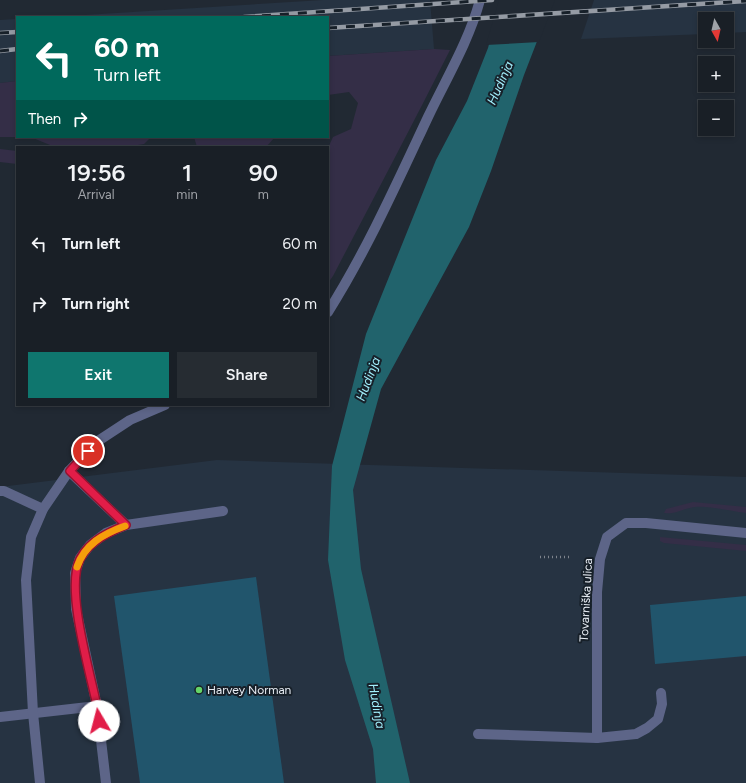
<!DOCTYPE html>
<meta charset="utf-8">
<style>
:root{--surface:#191f26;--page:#262c32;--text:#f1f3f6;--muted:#9fa2a7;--line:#373d43;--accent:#0f766e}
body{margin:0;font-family:Figtree,sans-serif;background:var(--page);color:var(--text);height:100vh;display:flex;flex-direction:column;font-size:15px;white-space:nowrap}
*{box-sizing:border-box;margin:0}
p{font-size:13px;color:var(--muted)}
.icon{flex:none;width:22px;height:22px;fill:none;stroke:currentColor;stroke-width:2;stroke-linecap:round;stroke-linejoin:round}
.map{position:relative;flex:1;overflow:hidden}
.details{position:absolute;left:16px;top:146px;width:313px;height:260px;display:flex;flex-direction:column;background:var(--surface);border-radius:0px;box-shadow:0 2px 6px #0003,0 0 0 1px var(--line)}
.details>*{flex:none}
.hud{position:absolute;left:16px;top:16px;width:313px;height:122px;border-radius:0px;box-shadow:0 2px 6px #0003,0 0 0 1px var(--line);background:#00695c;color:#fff;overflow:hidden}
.needle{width:26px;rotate:172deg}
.tools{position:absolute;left:698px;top:12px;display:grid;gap:8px}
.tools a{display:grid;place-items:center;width:36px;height:36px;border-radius:0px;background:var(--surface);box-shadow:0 2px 6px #0003,0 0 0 1px var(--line);font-size:20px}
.pin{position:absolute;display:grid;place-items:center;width:34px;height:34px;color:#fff;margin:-17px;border:2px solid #fff;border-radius:50%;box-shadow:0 1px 4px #0007}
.me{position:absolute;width:44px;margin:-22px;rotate:352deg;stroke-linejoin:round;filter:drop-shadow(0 0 3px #0008)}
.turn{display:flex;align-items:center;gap:14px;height:84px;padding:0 12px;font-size:18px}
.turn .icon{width:52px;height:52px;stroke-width:2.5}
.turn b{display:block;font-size:28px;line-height:34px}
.then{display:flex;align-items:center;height:38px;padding:0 12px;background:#0003;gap:8px;font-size:15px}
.eta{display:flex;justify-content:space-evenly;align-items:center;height:68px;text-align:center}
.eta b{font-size:24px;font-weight:600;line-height:28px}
.cta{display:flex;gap:8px;margin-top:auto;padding:8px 12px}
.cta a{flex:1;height:46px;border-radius:0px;background:var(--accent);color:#fff;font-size:16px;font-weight:600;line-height:46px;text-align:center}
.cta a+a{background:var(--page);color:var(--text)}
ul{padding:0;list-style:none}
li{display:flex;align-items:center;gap:12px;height:60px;padding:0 12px}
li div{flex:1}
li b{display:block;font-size:15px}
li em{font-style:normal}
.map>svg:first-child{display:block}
</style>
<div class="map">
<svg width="746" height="783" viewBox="0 0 746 783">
<rect width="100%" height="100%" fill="#212933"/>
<g fill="#263342">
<path d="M 323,0 L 430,0 L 434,49 L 328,56 L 328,17 L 53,17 Z"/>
<path d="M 594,0 L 746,0 L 746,32 L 727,33 L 727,19 L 705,19 L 705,34 L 581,39 Z"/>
<path d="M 17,19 L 17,81 L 0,83 L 0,20 Z"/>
<path d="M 217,460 L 746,477 L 746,783 L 0,783 L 0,487 Z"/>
</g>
<g fill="#342e47">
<path d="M 434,49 L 450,50 C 412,126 372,201 333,276 L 328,283 L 328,148 L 333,137 L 351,129 L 358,103 L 349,92 L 328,95 L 328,56 Z"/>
<path d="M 17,81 L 17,137 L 0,137 L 0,83 Z"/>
<path d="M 22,137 L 151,137 L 144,144 L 126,147 L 55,147 L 33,138 Z"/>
<path d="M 194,137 L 275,137 L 266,147 L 197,147 Z"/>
<path d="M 0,149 L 17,151 L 17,164 L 0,162 Z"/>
<path d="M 693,502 L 746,507 L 746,513 C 731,511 709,506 695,507 C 684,508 675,515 664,513 L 666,509 Z"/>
<path d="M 660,537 L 746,545 L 746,551 L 664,543 L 660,541 Z"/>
</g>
<path fill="#21636c" d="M 501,0 L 553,0 L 524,75 L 491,171 L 469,227 L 381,389 L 353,490 L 361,569 L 410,783 L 376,783 L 373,749 L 345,660 L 328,560 L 332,466 L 366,334 L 436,160 L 467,101 L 488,48 Z"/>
<path fill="#212933" d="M 499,0 L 555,0 L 539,42 L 486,45 Z"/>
<g fill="#21556c">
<path d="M 256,577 L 284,783 L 140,783 L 114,596 Z"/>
<path d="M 746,596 L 746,656 L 655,664 L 650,605 Z"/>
</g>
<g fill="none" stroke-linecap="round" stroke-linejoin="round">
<path stroke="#7e848d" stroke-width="2.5" stroke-dasharray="1 3" stroke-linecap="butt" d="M 540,557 L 572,557"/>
<g stroke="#5d6588" stroke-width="10">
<path d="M 328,312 C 367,250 397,183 428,117 C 446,79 469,41 480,0"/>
<path d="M 69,471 L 126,525"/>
<path d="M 0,491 L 4,491 L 43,509"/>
<path d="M 0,717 L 97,706"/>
<path d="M 478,734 L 597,738 L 636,734 L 647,728 L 658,719 L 662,704 L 661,693"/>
<path d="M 597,738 L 597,592 L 600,559 L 607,537 L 626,523 L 646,523 L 746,533"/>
<path d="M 40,783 L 33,713 L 26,580 L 31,537 L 43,509 L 69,471 L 98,441 L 130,420 L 165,405"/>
<path d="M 106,783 L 97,706 L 76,609 L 75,573 L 80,558 L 90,545 L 106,533 L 126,525 L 223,511"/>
</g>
<g stroke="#959ba4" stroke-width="4.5">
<g id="rail">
<path d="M 244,17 L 492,0"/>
<path d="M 328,28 L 746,1"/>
<path d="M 0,33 L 17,32"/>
<path d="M 0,51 L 17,49"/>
</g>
</g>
<use href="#rail" stroke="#172029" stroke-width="3" stroke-dasharray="9" stroke-linecap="butt"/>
</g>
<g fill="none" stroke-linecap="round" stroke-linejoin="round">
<g stroke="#92132f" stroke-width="10">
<path id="route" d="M 88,451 L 70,471 L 126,525 C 109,532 89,541 80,559 C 65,588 90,672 97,706 L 99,721"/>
</g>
<use href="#route" stroke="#e11d48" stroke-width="7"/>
<path stroke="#f59e0b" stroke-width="7" d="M 77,567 C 85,544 103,534 125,526"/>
</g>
<circle fill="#65d467" stroke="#172029" stroke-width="1.5" cx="199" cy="690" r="4"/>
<g text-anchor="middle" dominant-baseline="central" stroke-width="4" stroke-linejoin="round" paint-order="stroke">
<g font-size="12" fill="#e9eef5" stroke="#172029">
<text transform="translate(586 600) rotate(-87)">Tovarniška ulica</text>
</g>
<g font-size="12" fill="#e9eef5" stroke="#172029" text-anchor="start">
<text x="207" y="690">Harvey Norman</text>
</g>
<g font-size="13" font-style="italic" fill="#a1eefb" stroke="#172029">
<text transform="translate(500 83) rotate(-66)">Hudinja</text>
<text transform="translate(368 379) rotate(-69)">Hudinja</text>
<text transform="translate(377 706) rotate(80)">Hudinja</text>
</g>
</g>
</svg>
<div class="tools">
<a><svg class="needle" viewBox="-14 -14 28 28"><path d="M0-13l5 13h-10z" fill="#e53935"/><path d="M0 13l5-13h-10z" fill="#9fa2a7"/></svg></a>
<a>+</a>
<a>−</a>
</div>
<div class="pin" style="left:88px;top:451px;background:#d93025"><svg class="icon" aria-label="arrive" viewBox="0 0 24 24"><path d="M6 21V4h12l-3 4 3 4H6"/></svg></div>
<svg class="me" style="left:99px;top:721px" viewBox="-20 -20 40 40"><circle r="19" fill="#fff"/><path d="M0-13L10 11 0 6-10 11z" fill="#e11d48"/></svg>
<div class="hud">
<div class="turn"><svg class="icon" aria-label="left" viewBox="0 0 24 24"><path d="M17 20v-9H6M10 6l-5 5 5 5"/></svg><div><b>60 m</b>Turn left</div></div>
<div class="then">Then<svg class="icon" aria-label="right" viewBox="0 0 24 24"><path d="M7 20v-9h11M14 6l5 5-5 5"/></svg></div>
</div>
<section class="details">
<div class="eta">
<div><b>19:56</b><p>Arrival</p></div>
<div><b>1</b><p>min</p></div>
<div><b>90</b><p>m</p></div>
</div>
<ul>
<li><svg class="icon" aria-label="left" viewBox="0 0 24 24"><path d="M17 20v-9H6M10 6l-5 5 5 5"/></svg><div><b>Turn left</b></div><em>60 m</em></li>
<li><svg class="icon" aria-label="right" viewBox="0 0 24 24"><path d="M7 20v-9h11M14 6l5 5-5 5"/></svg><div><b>Turn right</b></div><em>20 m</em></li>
</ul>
<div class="cta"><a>Exit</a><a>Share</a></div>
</section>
</div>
